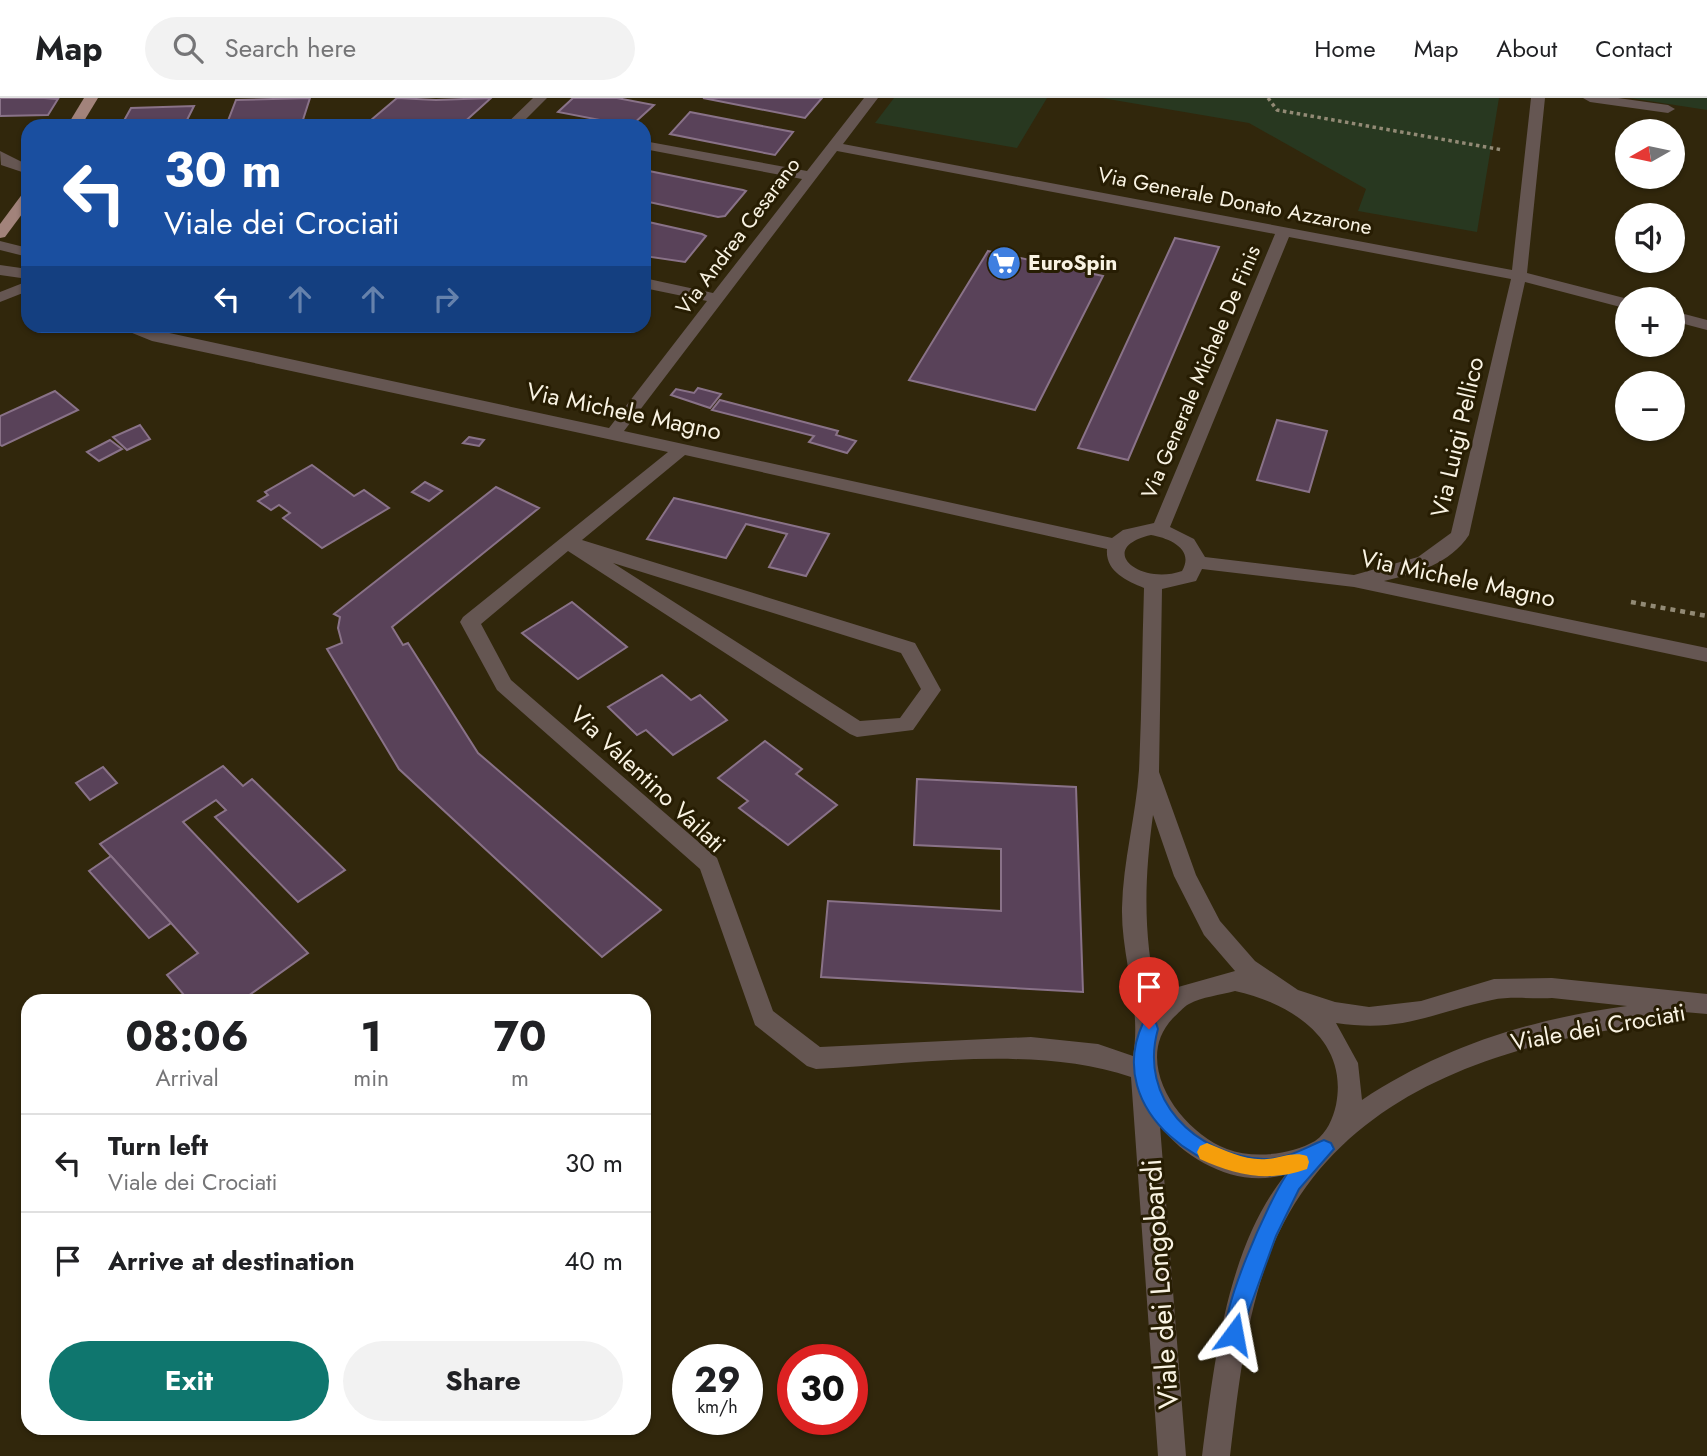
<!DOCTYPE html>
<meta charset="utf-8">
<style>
:root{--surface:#fff;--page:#f2f2f2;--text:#202124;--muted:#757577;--line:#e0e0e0;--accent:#0f766e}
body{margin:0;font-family:Jost,sans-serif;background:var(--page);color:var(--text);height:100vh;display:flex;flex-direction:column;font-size:26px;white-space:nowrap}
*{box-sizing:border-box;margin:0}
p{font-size:23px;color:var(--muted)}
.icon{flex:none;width:38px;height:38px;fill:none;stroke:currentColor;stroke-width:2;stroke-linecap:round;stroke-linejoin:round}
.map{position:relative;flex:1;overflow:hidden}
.side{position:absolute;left:21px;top:896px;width:630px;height:441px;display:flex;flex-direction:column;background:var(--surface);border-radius:21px;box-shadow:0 2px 5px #0004}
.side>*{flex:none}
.top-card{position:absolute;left:21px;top:21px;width:630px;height:214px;border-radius:21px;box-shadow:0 2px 5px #0004;background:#1a4fa0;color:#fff;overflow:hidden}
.needle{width:46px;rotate:261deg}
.fabs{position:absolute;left:1615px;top:21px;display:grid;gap:14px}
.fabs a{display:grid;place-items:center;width:70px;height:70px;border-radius:50%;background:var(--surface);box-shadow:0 2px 5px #0004;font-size:35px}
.speed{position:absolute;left:672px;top:1246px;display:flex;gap:14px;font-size:35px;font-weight:700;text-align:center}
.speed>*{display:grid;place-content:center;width:91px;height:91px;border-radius:50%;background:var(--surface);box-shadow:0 2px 5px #0004;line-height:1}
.speed small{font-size:18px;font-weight:400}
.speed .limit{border:10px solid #d22;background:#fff;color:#111}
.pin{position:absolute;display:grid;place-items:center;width:60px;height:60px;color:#fff;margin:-72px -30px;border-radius:50% 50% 50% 0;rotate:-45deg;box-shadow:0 0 7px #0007}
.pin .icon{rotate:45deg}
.me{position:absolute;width:77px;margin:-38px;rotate:13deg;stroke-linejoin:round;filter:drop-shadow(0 0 5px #0008)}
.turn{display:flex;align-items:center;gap:24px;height:147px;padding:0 28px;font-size:32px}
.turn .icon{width:91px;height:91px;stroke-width:2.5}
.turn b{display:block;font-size:49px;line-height:60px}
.lanes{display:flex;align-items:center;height:66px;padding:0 28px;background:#0003;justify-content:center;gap:35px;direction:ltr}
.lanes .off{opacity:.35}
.eta{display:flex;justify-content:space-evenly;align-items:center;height:119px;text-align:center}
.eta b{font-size:42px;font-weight:700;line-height:49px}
.action{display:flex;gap:14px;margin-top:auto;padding:14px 28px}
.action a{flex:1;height:80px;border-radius:42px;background:var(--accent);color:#fff;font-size:28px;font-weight:700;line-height:80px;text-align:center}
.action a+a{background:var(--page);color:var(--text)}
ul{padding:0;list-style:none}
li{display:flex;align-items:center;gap:21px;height:98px;padding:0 28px;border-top:2px solid var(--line)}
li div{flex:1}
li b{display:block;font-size:26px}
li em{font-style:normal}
header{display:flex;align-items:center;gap:42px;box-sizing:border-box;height:98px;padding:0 35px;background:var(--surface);border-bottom:2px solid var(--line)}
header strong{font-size:33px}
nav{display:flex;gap:38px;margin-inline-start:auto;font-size:24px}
.search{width:490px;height:63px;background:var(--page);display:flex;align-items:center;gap:18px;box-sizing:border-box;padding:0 24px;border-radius:38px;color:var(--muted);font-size:26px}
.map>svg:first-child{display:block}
</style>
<header>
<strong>Map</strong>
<div class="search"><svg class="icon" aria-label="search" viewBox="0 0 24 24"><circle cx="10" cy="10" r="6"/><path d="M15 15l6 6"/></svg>Search here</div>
<nav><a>Home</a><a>Map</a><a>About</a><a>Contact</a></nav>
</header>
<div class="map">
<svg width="1707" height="1358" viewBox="0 0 1707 1358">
<rect width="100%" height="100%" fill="#31270c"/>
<g fill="#283820">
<path d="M 894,0 L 1047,0 L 1017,50 L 875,25 Z"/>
<path d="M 1102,0 L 1499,0 L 1477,134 L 1358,113 L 1366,91 L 1249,25 Z"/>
<path d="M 1630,0 L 1707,0 L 1707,12 Z"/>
</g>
<g fill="#594259" stroke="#897288" stroke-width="2">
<path d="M 0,0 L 44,0 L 58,1 L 48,17 L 0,18 Z"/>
<path d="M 310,0 L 301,28 L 226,28 L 236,2 Z"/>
<path d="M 397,0 L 436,2 L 491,0 L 460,28 L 364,28 Z"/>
<path d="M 573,0 L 617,0 L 654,7 L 631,28 L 558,14 Z"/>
<path d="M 703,0 L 822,0 L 805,20 Z"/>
<path d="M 194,8 L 184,28 L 121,28 L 131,10 Z"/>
<path d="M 690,14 L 793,34 L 775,57 L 670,36 Z"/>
<path d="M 644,72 L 743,92 L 746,93 L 725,118 L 718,119 L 644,103 Z"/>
<path d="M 644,123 L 702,136 L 706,138 L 685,164 L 644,158 Z"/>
<path d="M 1175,140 L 1219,149 L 1128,362 L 1078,350 Z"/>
<path d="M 988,153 L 1103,178 L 1035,312 L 909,282 Z"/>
<path d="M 698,290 L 721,296 L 710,310 L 671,297 L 676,291 L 694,295 Z"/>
<path d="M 55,293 L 78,312 L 2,348 L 0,347 L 0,318 Z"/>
<path d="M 720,302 L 838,333 L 836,337 L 856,343 L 847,355 L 809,344 L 814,338 L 712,312 Z"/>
<path d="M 1277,322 L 1327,333 L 1309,394 L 1257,382 Z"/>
<path d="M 140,327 L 150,341 L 127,352 L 113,339 Z"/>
<path d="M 469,339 L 484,342 L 479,348 L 463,345 Z"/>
<path d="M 110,342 L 122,351 L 99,363 L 87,354 Z"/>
<path d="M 312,367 L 354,398 L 364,392 L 389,410 L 322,450 L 283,420 L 290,415 L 279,407 L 271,412 L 258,403 L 268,397 L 265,394 Z"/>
<path d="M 425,384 L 442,393 L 429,403 L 412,394 Z"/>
<path d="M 496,389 L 539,410 L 392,529 L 403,547 L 408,545 L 478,655 L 661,812 L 602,859 L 399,671 L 327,551 L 342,545 L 338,530 L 340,519 L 334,516 Z"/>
<path d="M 674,400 L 829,436 L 806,478 L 769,469 L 787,436 L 746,426 L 726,460 L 647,441 Z"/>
<path d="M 572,504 L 627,549 L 578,581 L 522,535 Z"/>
<path d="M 662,577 L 691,602 L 700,597 L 727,622 L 673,657 L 646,632 L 637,637 L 608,609 Z"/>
<path d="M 765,643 L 802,671 L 796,676 L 837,707 L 788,747 L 739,710 L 748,703 L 718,680 Z"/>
<path d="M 223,668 L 243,688 L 252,681 L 345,772 L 298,804 L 215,719 L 226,712 L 216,702 L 183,724 L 308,855 L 241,903 L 189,903 L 167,877 L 198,855 L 100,746 Z"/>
<path d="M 103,669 L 117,685 L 90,702 L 76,685 Z"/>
<path d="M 917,681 L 1076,689 L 1083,894 L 821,879 L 828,803 L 1001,813 L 1001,751 L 914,747 Z"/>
<path d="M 111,758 L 171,825 L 149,840 L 89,773 Z"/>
</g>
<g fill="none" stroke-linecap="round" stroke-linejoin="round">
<path stroke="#928a75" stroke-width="3.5" stroke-dasharray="3.5 3.5" stroke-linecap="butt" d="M 1268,0 L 1277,12 L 1503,52"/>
<path stroke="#928a75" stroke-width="4.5" stroke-dasharray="5 5" stroke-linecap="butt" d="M 1631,504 L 1707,518"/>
<g fill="#655652" fill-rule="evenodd">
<path d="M 533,0 L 547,0 L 526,21 L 551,28 L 504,28 Z"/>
<path d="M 864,0 L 878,0 L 843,46 L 1512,172 L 1531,0 L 1545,0 L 1527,175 L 1628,201 L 1628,211 L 1525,184 L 1469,437 C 1450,466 1416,475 1384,483 L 1707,550 L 1707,564 L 1354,489 L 1202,471 L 1196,483 L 1162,491 L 1159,674 L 1196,777 L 1220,823 L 1255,863 L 1298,892 L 1335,904 L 1369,909 L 1421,903 L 1494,881 L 1552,880 L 1707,896 L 1707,916 L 1684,914 L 1681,920 L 1673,923 C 1510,942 1331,991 1268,1161 C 1245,1224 1238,1292 1230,1358 L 1202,1358 C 1214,1267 1226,1150 1286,1076 C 1240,1091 1188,1064 1160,1028 L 1186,1358 L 1158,1358 L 1131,979 C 1036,947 916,966 816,971 L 807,968 L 755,927 L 700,771 L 497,592 L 460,524 L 463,519 L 668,354 L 152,243 L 115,228 L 137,228 L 609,330 L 707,203 L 644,190 L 644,180 L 713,195 L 802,81 L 644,51 L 644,43 L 807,73 ZM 837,53 L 1275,136 L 1154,425 L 1123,432 L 1112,440 L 624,333 ZM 1289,139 L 1511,181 L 1451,435 L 1418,459 L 1354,477 L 1205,459 L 1194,441 L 1170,429 ZM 685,357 L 1107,451 C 1105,473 1126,483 1144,490 C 1142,550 1142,611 1139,672 C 1136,718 1123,763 1122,810 C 1121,860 1142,908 1133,958 L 1098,946 L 1031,939 L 820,949 L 773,913 L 717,760 L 511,582 L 481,526 L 568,453 L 850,636 L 857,639 L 913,632 L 941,592 L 915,545 L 582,442 ZM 1151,437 C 1169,440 1195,451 1182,473 C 1139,488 1095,450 1151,437 ZM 613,465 L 901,555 L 921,591 L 900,620 L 860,623 ZM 1153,717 L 1174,778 L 1204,837 L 1235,873 L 1171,891 L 1158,904 C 1143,837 1144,784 1153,717 ZM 1235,893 C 1290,905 1349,941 1336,1007 C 1333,1020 1327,1035 1315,1043 C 1290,1057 1253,1061 1227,1051 C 1180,1033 1131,964 1173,920 C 1178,916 1183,909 1189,906 C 1202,899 1220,897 1235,893 ZM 1552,900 L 1627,908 C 1532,921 1443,948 1362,1002 L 1358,965 L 1336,925 C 1403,935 1431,915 1492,902 C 1510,898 1533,901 1552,900 Z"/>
<path d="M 1583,0 L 1618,0 L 1668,7 L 1675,11 L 1668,15 L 1590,4 Z"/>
<path d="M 0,53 L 28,67 L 28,76 L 1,67 Z"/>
<path d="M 0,143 L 28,150 L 28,159 L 0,152 Z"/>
<path d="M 0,167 L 28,171 L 28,181 L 0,177 Z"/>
<path d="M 28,183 L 28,193 L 0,204 L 0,194 Z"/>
<path d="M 1673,213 L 1707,222 L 1707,232 L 1673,223 Z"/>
</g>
<g fill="#a2837b" fill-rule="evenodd">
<path d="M 84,0 L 98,0 L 81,28 L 67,28 Z"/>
<path d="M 28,94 L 28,108 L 5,139 L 0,140 L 0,126 L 23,95 Z"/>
</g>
</g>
<path fill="#1a73e8" stroke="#114b97" stroke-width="2" d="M 1149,923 L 1156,925 L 1158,931 C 1138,1001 1195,1057 1263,1061 C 1286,1062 1304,1050 1324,1042 L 1331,1045 L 1334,1051 L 1299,1091 L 1276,1138 L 1248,1215 L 1241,1243 L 1234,1246 L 1227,1243 C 1216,1219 1270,1100 1287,1076 C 1208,1088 1102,1013 1143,925 Z"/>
<path fill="#f59e0b" d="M 1207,1045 C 1226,1053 1246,1063 1267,1061 C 1281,1060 1294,1053 1307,1058 L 1309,1064 L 1307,1071 C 1269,1085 1235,1077 1200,1061 L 1197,1054 L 1200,1048 Z"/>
<defs>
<g id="supermarket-disc" transform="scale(1.75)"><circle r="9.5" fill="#3f7fe0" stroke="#271d03"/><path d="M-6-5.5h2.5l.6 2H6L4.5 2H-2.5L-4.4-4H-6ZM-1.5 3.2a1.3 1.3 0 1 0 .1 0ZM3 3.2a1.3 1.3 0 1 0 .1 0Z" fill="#fff"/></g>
</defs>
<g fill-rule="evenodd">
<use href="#supermarket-disc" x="1004" y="165"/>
</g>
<g text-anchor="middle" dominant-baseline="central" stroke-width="6" stroke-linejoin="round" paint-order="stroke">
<g font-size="21" fill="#f9f3e3" stroke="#271d03">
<text transform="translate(1235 103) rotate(11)">Via Generale Donato Azzarone</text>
<text transform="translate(738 138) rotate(-53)">Via Andrea Cesarano</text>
<text transform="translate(1201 274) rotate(-67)">Via Generale Michele De Finis</text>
</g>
<g font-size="21" font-weight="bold" fill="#f9f3e3" stroke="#271d03" text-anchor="start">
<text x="1028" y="165">EuroSpin</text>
</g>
<g font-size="24" fill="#f9f3e3" stroke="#271d03">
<text transform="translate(624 313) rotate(12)">Via Michele Magno</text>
<text transform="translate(1457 339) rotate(-77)">Via Luigi Pellico</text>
<text transform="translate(1458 480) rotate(12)">Via Michele Magno</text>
<text transform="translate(648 681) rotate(43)">Via Valentino Vailati</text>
<text transform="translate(1598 929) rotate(-10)">Viale dei Crociati</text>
</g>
<g font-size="28" fill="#f9f3e3" stroke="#271d03">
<text transform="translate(1160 1186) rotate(-94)">Viale dei Longobardi</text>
</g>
</g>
</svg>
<div class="fabs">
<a><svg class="needle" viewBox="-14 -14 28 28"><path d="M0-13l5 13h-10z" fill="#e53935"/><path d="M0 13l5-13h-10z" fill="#757577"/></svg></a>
<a><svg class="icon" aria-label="sound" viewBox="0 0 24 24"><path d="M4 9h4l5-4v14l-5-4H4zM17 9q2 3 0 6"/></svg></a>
<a>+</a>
<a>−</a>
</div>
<div class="speed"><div>29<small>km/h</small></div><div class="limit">30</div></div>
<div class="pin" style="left:1149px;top:931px;background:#d93025"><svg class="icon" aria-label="arrive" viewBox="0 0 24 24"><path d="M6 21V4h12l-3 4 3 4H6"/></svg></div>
<svg class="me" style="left:1234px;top:1236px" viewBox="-20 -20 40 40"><path d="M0-17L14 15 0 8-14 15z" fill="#1a73e8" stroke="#fff" stroke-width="4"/></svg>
<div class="top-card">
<div class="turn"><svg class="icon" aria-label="left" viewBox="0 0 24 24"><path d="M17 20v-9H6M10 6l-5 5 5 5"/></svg><div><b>30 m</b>Viale dei Crociati</div></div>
<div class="lanes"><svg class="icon" aria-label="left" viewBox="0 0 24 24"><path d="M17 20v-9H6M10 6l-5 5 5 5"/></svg><svg class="icon off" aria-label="ahead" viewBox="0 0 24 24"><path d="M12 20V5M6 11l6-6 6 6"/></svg><svg class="icon off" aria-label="ahead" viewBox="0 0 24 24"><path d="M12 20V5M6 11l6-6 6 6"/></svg><svg class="icon off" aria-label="right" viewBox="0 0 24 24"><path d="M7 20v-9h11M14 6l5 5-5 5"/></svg></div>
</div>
<section class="side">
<div class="eta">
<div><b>08:06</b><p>Arrival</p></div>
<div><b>1</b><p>min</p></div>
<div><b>70</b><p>m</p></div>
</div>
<ul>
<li><svg class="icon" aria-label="left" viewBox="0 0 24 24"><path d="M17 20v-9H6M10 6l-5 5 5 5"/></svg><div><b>Turn left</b><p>Viale dei Crociati</p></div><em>30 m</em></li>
<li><svg class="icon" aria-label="arrive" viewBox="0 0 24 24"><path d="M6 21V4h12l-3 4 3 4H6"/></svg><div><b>Arrive at destination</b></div><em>40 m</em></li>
</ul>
<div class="action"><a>Exit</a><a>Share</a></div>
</section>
</div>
